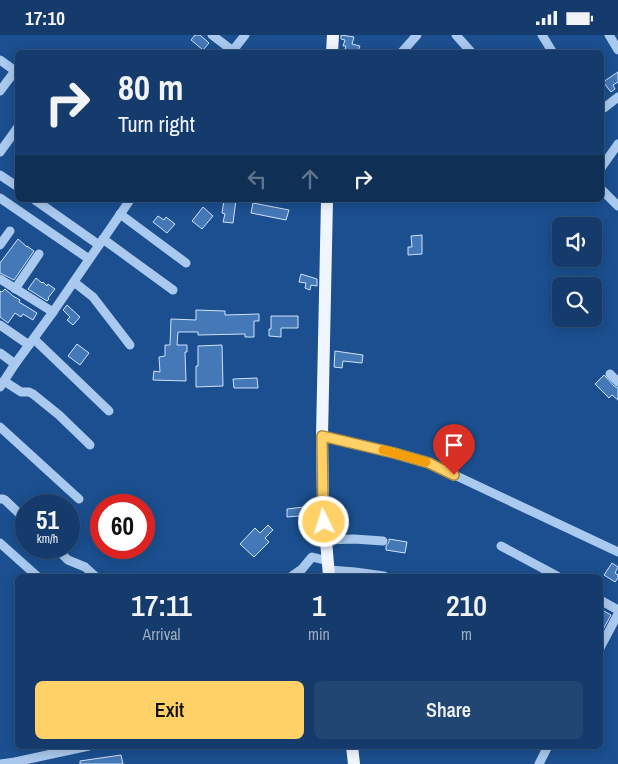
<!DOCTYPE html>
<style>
:root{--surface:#143b6b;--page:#214673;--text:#f1f3f6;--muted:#9dadc1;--line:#33557e;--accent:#ffd166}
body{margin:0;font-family:"Archivo Narrow",sans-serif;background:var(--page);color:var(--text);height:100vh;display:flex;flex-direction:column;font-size:19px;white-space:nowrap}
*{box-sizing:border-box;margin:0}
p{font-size:16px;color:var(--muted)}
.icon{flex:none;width:28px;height:28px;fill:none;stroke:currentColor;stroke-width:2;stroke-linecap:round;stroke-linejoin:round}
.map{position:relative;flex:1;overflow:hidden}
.drawer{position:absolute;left:15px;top:539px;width:588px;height:175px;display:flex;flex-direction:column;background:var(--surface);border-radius:8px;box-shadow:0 2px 12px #0003,0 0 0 1px var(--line)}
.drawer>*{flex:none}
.banner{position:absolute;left:15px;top:15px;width:589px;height:152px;border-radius:8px;box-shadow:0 2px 12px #0003,0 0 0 1px var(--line);background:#143b6b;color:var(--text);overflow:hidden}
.tools{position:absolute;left:552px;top:182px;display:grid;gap:10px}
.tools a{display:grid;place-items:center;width:50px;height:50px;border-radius:8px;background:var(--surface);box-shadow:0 2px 12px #0003,0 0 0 1px var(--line);font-size:25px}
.speed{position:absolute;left:15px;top:459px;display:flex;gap:10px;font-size:25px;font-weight:700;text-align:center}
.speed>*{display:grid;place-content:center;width:65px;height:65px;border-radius:50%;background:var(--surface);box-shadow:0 2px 12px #0003,0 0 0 1px var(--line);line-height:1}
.speed small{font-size:12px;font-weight:400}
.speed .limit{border:8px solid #d22;background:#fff;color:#111}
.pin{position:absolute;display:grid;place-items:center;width:42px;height:42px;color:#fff;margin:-51px -21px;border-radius:50% 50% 50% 0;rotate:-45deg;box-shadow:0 0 5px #0007}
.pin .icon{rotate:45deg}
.me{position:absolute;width:55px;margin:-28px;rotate:356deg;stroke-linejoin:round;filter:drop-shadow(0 0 4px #0008)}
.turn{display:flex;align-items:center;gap:18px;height:105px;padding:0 20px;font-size:22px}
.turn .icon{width:65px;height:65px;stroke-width:2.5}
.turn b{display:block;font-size:35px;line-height:42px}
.lanes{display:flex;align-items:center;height:48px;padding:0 20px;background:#0003;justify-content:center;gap:25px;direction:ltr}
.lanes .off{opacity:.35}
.eta{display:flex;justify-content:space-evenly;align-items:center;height:85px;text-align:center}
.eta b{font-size:30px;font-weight:600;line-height:35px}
.cta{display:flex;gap:10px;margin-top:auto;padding:10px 20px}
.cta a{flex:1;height:58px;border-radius:8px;background:var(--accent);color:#111;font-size:20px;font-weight:600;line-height:58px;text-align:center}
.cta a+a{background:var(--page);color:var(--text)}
.status{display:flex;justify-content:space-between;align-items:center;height:35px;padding:0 25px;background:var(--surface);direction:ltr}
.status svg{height:14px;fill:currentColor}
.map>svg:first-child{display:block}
</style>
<div class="status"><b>17:10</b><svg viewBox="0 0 49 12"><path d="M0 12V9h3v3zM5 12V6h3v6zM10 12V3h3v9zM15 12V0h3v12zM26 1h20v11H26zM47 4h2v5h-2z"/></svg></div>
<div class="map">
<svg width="618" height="729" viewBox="0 0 618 729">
<rect width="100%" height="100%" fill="#1b4f8f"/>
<g fill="#4478b7" stroke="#cfe3fa">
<path d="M 195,0 L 200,0 L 209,8 L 203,15 L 191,5 Z"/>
<path d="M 341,0 L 354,2 L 352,9 L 360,11 L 357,18 L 344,18 L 346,11 L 343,11 L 345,5 L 341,4 Z"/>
<path d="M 618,37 L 618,47 L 613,50 L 615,54 L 611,57 L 603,47 Z"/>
<path d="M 224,165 L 236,165 L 233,188 L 223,187 L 225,179 L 222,178 Z"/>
<path d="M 253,168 L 289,175 L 286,185 L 251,178 Z"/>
<path d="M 203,172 L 213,181 L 202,194 L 192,186 Z"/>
<path d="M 158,181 L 164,185 L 166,182 L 175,189 L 167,198 L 153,187 Z"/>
<path d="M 422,200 L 422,219 L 408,220 L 408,212 L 412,212 L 411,201 Z"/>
<path d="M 18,204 L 27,212 L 27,211 L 34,216 L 14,245 L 0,238 L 0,228 Z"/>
<path d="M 301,239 L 317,244 L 317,251 L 311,250 L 310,255 L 305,253 L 306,248 L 299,247 Z"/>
<path d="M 36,243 L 42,248 L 43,247 L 47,251 L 48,249 L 55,254 L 48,263 L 49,264 L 47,266 L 28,254 Z"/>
<path d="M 5,254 L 13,261 L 20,265 L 19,267 L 37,278 L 33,285 L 23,279 L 21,282 L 15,278 L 8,288 L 0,282 L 0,256 L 2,257 Z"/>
<path d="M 67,270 L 80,282 L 73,290 L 67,285 L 70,282 L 63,275 Z"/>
<path d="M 196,275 L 225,276 L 225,280 L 259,279 L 259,286 L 254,286 L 254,302 L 245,302 L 245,299 L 198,300 L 198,297 L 178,297 L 177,310 L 187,310 L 187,317 L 185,317 L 186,346 L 153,345 L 154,336 L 160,337 L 159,322 L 165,321 L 165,310 L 170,310 L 171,284 L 196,285 Z"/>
<path d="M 271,281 L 298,281 L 298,293 L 281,293 L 281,302 L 269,301 L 269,294 L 271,294 Z"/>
<path d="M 77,309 L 89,318 L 80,330 L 68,321 Z"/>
<path d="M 222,310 L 223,351 L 196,352 L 196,331 L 198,331 L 198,311 Z"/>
<path d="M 335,316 L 363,320 L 362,328 L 343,326 L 342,333 L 334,332 Z"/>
<path d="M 604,340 L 614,351 L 618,353 L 618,365 L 612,360 L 609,363 L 595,349 Z"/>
<path d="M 257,343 L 258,353 L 234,353 L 233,344 Z"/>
<path d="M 312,471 L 312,480 L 287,482 L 287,474 Z"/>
<path d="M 268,490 L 273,495 L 265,503 L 269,507 L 254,522 L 240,509 L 255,493 L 260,498 Z"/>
<path d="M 389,504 L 407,507 L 405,518 L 386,515 L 386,511 L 389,507 Z"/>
<path d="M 612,528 L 618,532 L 615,538 L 618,540 L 618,543 L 615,547 L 604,540 Z"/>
<path d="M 602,575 L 611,580 L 600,600 L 600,579 Z"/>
<path d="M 121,720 L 123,729 L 80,729 L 80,726 Z"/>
</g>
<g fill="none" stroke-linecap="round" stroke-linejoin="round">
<g stroke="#a9c9ee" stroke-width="9">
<path d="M 212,0 L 233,16"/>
<path d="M 456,0 L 472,18"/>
<path d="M 542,0 L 553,18"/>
<path d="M 609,0 L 618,15"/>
<path d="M 231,18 L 245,0"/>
<path d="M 401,18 L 417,0"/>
<path d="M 0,25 L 18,38"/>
<path d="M 0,56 L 15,36"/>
<path d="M 604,73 L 618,62"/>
<path d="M 0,117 L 18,92"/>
<path d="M 601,133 L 618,109"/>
<path d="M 0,140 L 18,152"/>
<path d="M 601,154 L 618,171"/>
<path d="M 0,163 L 89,224"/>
<path d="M 35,165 L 99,210"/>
<path d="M 120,179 L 186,228"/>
<path d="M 103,204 L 173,255"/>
<path d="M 0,210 L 10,196"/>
<path d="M 0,244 L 53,277"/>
<path d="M 74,247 L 93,262 L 130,310"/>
<path d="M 15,254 L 39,219"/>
<path d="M 0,290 L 29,310"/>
<path d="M 34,304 L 109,376"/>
<path d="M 0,318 L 15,329"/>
<path d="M 610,339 L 618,347"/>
<path d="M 4,346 L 21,357 L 29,357 L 33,359 L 59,380 L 90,410"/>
<path d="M 0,352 L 15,329 L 53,277 L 130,165"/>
<path d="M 0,392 L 79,464"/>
<path d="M 322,401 L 394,417 L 429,428 L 618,517"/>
<path d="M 0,464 L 3,464 L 5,465 L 26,485"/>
<path d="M 326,505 L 354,504 L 383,506"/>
<path d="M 0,508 L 37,541"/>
<path d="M 501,511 L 557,541"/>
<path d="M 54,512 L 68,525 L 85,532 L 95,541"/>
<path d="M 329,535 L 355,537 L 384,541"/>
<path d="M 292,541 L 302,534 L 312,522 L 328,526"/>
<path d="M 600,565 L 618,575"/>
<path d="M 600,613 L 618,579"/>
<path d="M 0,729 L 15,727 L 89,711"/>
<path d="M 539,729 L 548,711"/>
</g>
<g stroke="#f0f6ff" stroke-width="12">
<path d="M 332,18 L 333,0"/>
<path d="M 327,165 L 322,401 L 323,470 L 329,541"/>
<path d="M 352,711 L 354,729"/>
</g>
</g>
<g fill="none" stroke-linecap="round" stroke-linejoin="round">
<g stroke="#a68842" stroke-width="12">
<path id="route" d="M 324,487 L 323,470 L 322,401 L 394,418 L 429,428 L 454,440"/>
</g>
<use href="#route" stroke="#ffd166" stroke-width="9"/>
<path stroke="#f59e0b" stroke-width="9" d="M 383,415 L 426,427"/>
</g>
</svg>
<div class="tools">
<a><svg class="icon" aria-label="sound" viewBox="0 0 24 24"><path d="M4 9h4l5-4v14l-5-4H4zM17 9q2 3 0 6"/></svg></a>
<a><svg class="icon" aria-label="search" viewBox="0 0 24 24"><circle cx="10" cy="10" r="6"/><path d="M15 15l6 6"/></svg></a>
</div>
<div class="speed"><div>51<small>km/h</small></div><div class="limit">60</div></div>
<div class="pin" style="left:454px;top:440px;background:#d93025"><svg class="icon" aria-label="arrive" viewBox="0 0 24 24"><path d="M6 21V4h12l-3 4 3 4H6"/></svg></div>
<svg class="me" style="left:324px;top:487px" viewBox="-20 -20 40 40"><circle r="17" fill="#ffd166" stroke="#fff" stroke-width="3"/><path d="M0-11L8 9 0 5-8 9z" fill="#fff"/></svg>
<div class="banner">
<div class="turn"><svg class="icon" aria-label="right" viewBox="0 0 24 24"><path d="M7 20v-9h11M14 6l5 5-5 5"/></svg><div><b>80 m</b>Turn right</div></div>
<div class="lanes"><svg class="icon off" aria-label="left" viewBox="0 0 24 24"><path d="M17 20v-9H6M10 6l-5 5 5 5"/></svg><svg class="icon off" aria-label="ahead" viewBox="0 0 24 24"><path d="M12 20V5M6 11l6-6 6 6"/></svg><svg class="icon" aria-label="right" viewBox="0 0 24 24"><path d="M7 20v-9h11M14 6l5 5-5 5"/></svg></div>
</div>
<section class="drawer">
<div class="eta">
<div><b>17:11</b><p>Arrival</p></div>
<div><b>1</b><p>min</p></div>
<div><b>210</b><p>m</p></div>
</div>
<div class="cta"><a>Exit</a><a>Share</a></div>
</section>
</div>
